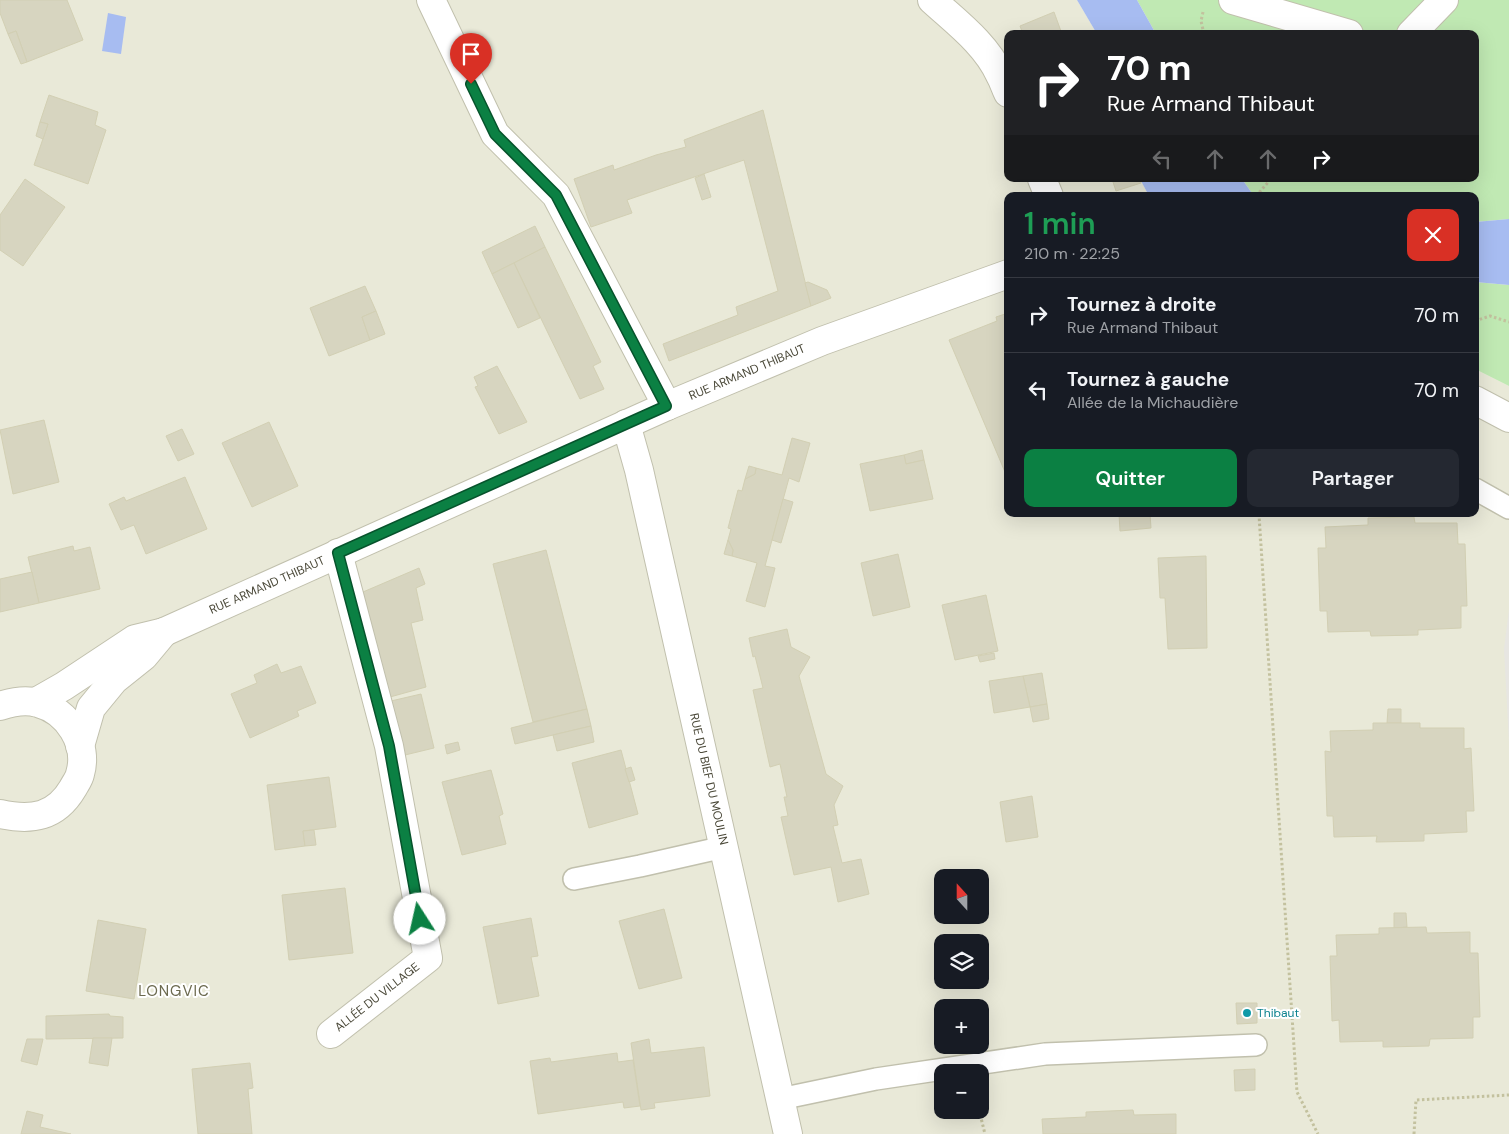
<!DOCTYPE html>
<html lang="fr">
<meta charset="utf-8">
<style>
:root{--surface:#171b24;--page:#242831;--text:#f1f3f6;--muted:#9ea1a6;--line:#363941;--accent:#0b8043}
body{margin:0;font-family:"DM Sans",sans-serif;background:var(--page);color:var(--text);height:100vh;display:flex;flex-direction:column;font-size:19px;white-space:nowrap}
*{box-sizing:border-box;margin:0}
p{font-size:16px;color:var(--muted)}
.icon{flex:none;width:28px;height:28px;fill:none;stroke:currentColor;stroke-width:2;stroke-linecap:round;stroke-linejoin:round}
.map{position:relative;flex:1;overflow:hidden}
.side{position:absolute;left:1004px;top:192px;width:475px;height:325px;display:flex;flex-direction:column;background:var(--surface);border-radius:10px;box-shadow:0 5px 20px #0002}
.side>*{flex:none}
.hud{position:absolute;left:1004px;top:30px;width:475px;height:152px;border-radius:10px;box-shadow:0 5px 20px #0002;background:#202124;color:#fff;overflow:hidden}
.needle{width:32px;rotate:339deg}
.tools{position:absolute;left:934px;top:869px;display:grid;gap:10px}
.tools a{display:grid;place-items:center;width:55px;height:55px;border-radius:10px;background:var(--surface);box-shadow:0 5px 20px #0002;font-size:25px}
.pin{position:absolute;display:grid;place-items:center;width:42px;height:42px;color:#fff;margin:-51px -21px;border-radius:50% 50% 50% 0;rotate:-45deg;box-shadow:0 0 5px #0007}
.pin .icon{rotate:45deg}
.me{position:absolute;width:55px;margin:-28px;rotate:350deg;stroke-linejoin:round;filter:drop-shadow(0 0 4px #0008)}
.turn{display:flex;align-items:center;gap:18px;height:105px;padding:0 20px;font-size:22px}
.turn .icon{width:65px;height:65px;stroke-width:2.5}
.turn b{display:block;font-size:35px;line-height:42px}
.lanes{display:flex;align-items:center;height:48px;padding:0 20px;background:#0003;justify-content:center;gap:25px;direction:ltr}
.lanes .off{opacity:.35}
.round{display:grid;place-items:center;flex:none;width:52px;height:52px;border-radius:10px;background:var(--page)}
.summary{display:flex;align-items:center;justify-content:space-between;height:85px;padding:0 20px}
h1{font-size:30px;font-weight:600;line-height:38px;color:#1e9e55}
.primary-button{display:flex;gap:10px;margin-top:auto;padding:10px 20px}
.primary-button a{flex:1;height:58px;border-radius:10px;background:var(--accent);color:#fff;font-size:20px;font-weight:600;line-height:58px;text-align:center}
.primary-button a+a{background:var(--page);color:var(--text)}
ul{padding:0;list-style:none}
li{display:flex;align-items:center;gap:15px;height:75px;padding:0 20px;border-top:1px solid var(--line)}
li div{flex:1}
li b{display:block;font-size:19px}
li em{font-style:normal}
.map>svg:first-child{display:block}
</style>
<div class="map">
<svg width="1509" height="1134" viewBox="0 0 1509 1134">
<rect width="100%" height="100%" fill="#f5f5ea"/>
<path fill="#e9e9d8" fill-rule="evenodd" d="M 0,0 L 1077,0 L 1097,34 L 1008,34 L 1008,179 L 1140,179 L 1149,196 L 1008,196 L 1008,514 L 1475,514 L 1475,369 L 1509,386 L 1509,1134 L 0,1134 ZM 942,878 L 980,878 L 980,915 L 942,915 ZM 942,942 L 980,942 L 980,980 L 942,980 ZM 942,1008 L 980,1008 L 980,1045 L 942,1045 ZM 942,1072 L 980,1072 L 980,1110 L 942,1110 Z"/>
<g fill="#c0e9b3">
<path d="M 1137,0 L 1509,0 L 1509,219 L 1475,222 L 1475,196 L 1254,196 L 1242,179 L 1475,179 L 1475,34 L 1156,34 Z"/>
<path d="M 1475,282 L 1509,285 L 1509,386 L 1475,369 Z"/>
</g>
<path fill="#e7e6e2" d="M 1509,610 L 1509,742 L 1504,649 Z"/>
<g fill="#a7bcf1">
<path d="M 1077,0 L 1137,0 L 1156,34 L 1097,34 Z"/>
<path d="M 108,13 L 126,17 L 121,54 L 102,51 Z"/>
<path d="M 1140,179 L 1242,179 L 1254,196 L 1149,196 Z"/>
<path d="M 1509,219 L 1509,285 L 1475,282 L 1475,222 Z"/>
</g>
<g fill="#d7d5c0" stroke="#d2cfb3">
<path d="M 0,0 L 67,0 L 83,40 L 27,62 L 16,31 L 8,34 L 0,13 Z"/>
<path d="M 1054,12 L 1062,34 L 1023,34 L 1020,26 Z"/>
<path d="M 16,31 L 27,62 L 21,64 L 8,34 Z"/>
<path d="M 49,95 L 98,112 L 95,125 L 106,130 L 88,184 L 34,165 L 48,124 L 40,122 Z"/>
<path d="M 763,110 L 811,306 L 669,361 L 663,344 L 738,315 L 736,307 L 778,291 L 744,160 L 627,200 L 632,213 L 591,227 L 574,179 L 613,165 L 614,170 L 656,155 L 686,147 L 684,140 Z"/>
<path d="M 40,122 L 48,124 L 43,139 L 36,136 Z"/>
<path d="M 704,174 L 711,197 L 702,200 L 695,178 Z"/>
<path d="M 25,179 L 65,207 L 23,266 L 0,250 L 0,215 Z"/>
<path d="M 1112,179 L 1140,179 L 1141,183 L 1116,191 Z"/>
<path d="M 535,226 L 545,247 L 492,274 L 482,252 Z"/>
<path d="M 545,247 L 601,362 L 593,366 L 604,389 L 580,399 L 514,263 Z"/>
<path d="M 514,263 L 540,318 L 518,328 L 492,274 Z"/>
<path d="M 808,282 L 827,290 L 831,298 L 811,306 L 805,283 Z"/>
<path d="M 365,286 L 376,311 L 362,317 L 370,340 L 329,356 L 310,308 Z"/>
<path d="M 376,311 L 385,334 L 370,340 L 362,317 Z"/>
<path d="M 1008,313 L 1008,472 L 1005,472 L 949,340 L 997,321 L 996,317 Z"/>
<path d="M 497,366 L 527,422 L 499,434 L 475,387 L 478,386 L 474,377 Z"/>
<path d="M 44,420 L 59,482 L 13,494 L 0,430 Z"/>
<path d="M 269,422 L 298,486 L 252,507 L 222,443 Z"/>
<path d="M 182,429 L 194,454 L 178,461 L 166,436 Z"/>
<path d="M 792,438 L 810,443 L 799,482 L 789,478 L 772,540 L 765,566 L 775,568 L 765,607 L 746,601 L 757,563 L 732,556 L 733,550 L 728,540 L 731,529 L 728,528 L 738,490 L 742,491 L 745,479 L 755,474 L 756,468 L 782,475 Z"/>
<path d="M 922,450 L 924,460 L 906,464 L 904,455 Z"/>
<path d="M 904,455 L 906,464 L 924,460 L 933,499 L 870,511 L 860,464 Z"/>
<path d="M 749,466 L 756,468 L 755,474 L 745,479 Z"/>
<path d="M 185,477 L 207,529 L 146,554 L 134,525 L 121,530 L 109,504 L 124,497 L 126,501 Z"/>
<path d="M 783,499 L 793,502 L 781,543 L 772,540 Z"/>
<path d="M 1119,514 L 1150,514 L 1151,528 L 1120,531 Z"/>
<path d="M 1414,517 L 1415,523 L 1457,523 L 1458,544 L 1465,544 L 1467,606 L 1461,606 L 1461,628 L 1418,630 L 1418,635 L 1371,636 L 1370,631 L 1328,632 L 1327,611 L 1320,611 L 1318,548 L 1326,548 L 1325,527 L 1368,525 L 1368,518 Z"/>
<path d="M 728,540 L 733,550 L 732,556 L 724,554 Z"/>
<path d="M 73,546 L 74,551 L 90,547 L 100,589 L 39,603 L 28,557 Z"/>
<path d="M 546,550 L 587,709 L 533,722 L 493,564 Z"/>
<path d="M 898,554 L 910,607 L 873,616 L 861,563 Z"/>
<path d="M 1206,556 L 1207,648 L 1168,649 L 1165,598 L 1160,598 L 1158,558 Z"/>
<path d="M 419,568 L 425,584 L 416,588 L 423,620 L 411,623 L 426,687 L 390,697 L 363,592 Z"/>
<path d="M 32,572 L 39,603 L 0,612 L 0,579 Z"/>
<path d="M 986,595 L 998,651 L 955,660 L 942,605 Z"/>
<path d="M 787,629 L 791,647 L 810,657 L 799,676 L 826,774 L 843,786 L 834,805 L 838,825 L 833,826 L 842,863 L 861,859 L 869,894 L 838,902 L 831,867 L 794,875 L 781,817 L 788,816 L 784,797 L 787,797 L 780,764 L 770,767 L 753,690 L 763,688 L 755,656 L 753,657 L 749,638 Z"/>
<path d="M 994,653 L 995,659 L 980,662 L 978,656 Z"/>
<path d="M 277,664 L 281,673 L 301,666 L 316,703 L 297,711 L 299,716 L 250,738 L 231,694 L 257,683 L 254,675 Z"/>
<path d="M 1042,673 L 1047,704 L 1030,707 L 1023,676 Z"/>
<path d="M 1023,676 L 1030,707 L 994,713 L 989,681 Z"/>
<path d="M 421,694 L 434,748 L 405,755 L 391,701 Z"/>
<path d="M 1047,704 L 1049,719 L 1033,722 L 1030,707 Z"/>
<path d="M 587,709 L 591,726 L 515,744 L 511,728 Z"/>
<path d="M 1388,709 L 1401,709 L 1401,723 L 1387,723 Z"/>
<path d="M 1373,723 L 1420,723 L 1420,728 L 1464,728 L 1464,749 L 1471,748 L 1474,811 L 1466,811 L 1467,832 L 1424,834 L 1424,841 L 1376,842 L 1377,836 L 1334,837 L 1333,816 L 1327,816 L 1325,751 L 1331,752 L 1330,731 L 1373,730 Z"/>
<path d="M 591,726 L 594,742 L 557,751 L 553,735 Z"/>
<path d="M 458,742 L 460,750 L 447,754 L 445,745 Z"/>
<path d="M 621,750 L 638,814 L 589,828 L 572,763 Z"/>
<path d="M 631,767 L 635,780 L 629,782 L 625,769 Z"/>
<path d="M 491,770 L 503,814 L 499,816 L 506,844 L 462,855 L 442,782 Z"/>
<path d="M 329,777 L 336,827 L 303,831 L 305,846 L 275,850 L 267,785 Z"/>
<path d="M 1032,796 L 1038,837 L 1006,842 L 1000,802 Z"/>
<path d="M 314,830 L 316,845 L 305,846 L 303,831 Z"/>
<path d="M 345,888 L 353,953 L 289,960 L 282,895 Z"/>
<path d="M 664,909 L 682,978 L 639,989 L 619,921 Z"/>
<path d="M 1394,913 L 1406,913 L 1407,927 L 1394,928 Z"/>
<path d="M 531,918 L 538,956 L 531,957 L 539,996 L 498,1004 L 483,927 Z"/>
<path d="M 98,920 L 146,929 L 134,999 L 86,991 Z"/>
<path d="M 1426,927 L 1427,933 L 1470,932 L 1470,953 L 1478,953 L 1480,1017 L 1473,1017 L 1473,1038 L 1430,1039 L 1429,1046 L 1383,1047 L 1383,1041 L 1340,1042 L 1339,1020 L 1332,1021 L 1330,956 L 1337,956 L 1336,935 L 1379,934 L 1379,928 Z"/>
<path d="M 1236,1003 L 1257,1003 L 1257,1023 L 1237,1024 Z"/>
<path d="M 109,1014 L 110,1016 L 123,1017 L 123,1038 L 46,1039 L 46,1016 Z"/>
<path d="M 93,1038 L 112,1038 L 108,1066 L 89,1063 Z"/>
<path d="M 27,1039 L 43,1039 L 37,1065 L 21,1061 Z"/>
<path d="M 649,1039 L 651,1053 L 704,1047 L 710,1096 L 654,1103 L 655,1108 L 641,1110 L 631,1043 Z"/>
<path d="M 617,1053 L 618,1062 L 633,1060 L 640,1106 L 624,1108 L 623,1102 L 538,1114 L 530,1061 L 550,1058 L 551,1062 Z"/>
<path d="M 250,1063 L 253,1088 L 248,1089 L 252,1134 L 198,1134 L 192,1069 Z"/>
<path d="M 1255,1069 L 1255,1090 L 1235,1091 L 1234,1070 Z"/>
<path d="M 1133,1110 L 1134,1115 L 1176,1114 L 1176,1134 L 1043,1134 L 1042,1119 L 1086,1117 L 1086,1112 Z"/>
<path d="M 27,1111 L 43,1115 L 40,1127 L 71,1134 L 21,1134 Z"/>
</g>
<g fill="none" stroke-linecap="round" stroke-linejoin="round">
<g stroke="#c1c0ad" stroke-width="24">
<g id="lane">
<path d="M 1475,489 L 1509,508"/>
<path d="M 574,879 L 640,866 L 724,847"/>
<path d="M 780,1099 L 876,1079 L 1045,1054 L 1256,1045"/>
</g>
</g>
<g stroke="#c1c0ad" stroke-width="30">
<g id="street">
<path d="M 431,0 L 495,134 L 556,195 L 667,406"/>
<path d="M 932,0 C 956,22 986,44 1000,75 C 1003,80 1005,87 1008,93"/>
<path d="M 1233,0 L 1349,34"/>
<path d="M 1411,34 L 1444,0"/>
<path d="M 1042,179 L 1049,196"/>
<path d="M 1475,400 L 1509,418"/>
<path d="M 626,424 L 639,470 L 788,1134"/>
<path d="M 36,702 L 64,686 L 135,639 L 164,632 L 667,406 L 822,341 L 1008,274"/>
<path d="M 0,706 C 12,702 25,699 38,703 C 68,711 89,744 80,774 C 79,779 75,784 73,788 C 56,817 32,821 0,814"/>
<path d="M 80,746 L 91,708 L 114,680 L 144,656 L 164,632"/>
<path d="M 331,1034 L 428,958 L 389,746 L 338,553"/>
</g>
</g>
<g stroke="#c3c19e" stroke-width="3" stroke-dasharray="2.5 2.5" stroke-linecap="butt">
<path d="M 1203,12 L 1201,21 L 1204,34"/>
<path d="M 1256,196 L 1271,179"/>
<path d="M 1475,321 L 1490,316 L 1509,322"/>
<path d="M 1260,514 L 1259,515 L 1297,1092 L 1318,1134"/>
<path d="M 979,1110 L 985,1134"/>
<path d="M 1414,1134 L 1416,1100 L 1509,1095"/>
</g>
<use href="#lane" stroke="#fff" stroke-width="21"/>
<use href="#street" stroke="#fff" stroke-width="28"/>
</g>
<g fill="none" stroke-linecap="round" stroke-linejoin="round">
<g stroke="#07532c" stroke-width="12">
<path id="route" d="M 420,919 L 389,746 L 338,553 L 666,406 L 556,195 L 495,134 L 471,84"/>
</g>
<use href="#route" stroke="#0b8043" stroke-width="9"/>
</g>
<circle fill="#0f9aa8" stroke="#fff" stroke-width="2" cx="1247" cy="1013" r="5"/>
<g text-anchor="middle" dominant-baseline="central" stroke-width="4" stroke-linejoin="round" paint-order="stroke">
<g font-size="12" fill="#4a4838" stroke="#fff">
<text transform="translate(747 372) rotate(-23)">RUE ARMAND THIBAUT</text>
<text transform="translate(267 585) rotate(-24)">RUE ARMAND THIBAUT</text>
<text transform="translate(709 779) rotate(77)">RUE DU BIEF DU MOULIN</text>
<text transform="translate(377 997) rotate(-38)">ALLÉE DU VILLAGE</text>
</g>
<g font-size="12" fill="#0d838f" stroke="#fff" text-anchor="start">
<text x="1257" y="1013">Thibaut</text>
</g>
<g font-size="15" letter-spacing="1" fill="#6c6a4f" stroke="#fff">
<text x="174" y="991">LONGVIC</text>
</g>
</g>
</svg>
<div class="tools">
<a><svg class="needle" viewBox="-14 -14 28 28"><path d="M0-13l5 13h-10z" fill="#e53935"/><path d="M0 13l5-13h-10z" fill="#9ea1a6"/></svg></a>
<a><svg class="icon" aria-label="layers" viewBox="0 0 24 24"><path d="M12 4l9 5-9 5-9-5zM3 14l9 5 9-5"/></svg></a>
<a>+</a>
<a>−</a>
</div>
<div class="pin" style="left:471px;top:84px;background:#d93025"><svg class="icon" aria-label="arrive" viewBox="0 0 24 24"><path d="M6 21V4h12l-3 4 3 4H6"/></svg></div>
<svg class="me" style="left:420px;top:919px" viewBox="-20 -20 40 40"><circle r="19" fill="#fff"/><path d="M0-13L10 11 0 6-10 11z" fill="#0b8043"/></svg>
<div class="hud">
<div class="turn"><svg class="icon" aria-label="right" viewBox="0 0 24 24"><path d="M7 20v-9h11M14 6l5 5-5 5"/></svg><div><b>70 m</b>Rue Armand Thibaut</div></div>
<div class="lanes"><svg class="icon off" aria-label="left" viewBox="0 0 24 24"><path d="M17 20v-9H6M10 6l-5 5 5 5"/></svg><svg class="icon off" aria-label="ahead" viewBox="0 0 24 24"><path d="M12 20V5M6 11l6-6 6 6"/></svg><svg class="icon off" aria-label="ahead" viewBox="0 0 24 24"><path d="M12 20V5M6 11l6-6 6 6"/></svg><svg class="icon" aria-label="right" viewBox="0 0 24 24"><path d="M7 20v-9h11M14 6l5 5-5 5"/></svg></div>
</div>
<section class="side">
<div class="summary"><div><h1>1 min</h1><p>210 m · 22:25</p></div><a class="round" style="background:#d93025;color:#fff"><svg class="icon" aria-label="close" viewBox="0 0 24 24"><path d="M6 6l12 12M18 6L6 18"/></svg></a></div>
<ul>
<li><svg class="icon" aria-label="right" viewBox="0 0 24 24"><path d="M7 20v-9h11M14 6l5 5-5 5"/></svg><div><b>Tournez à droite</b><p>Rue Armand Thibaut</p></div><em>70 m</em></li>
<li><svg class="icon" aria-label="left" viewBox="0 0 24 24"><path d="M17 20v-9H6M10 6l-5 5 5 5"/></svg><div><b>Tournez à gauche</b><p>Allée de la Michaudière</p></div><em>70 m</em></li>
</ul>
<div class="primary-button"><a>Quitter</a><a>Partager</a></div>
</section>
</div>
